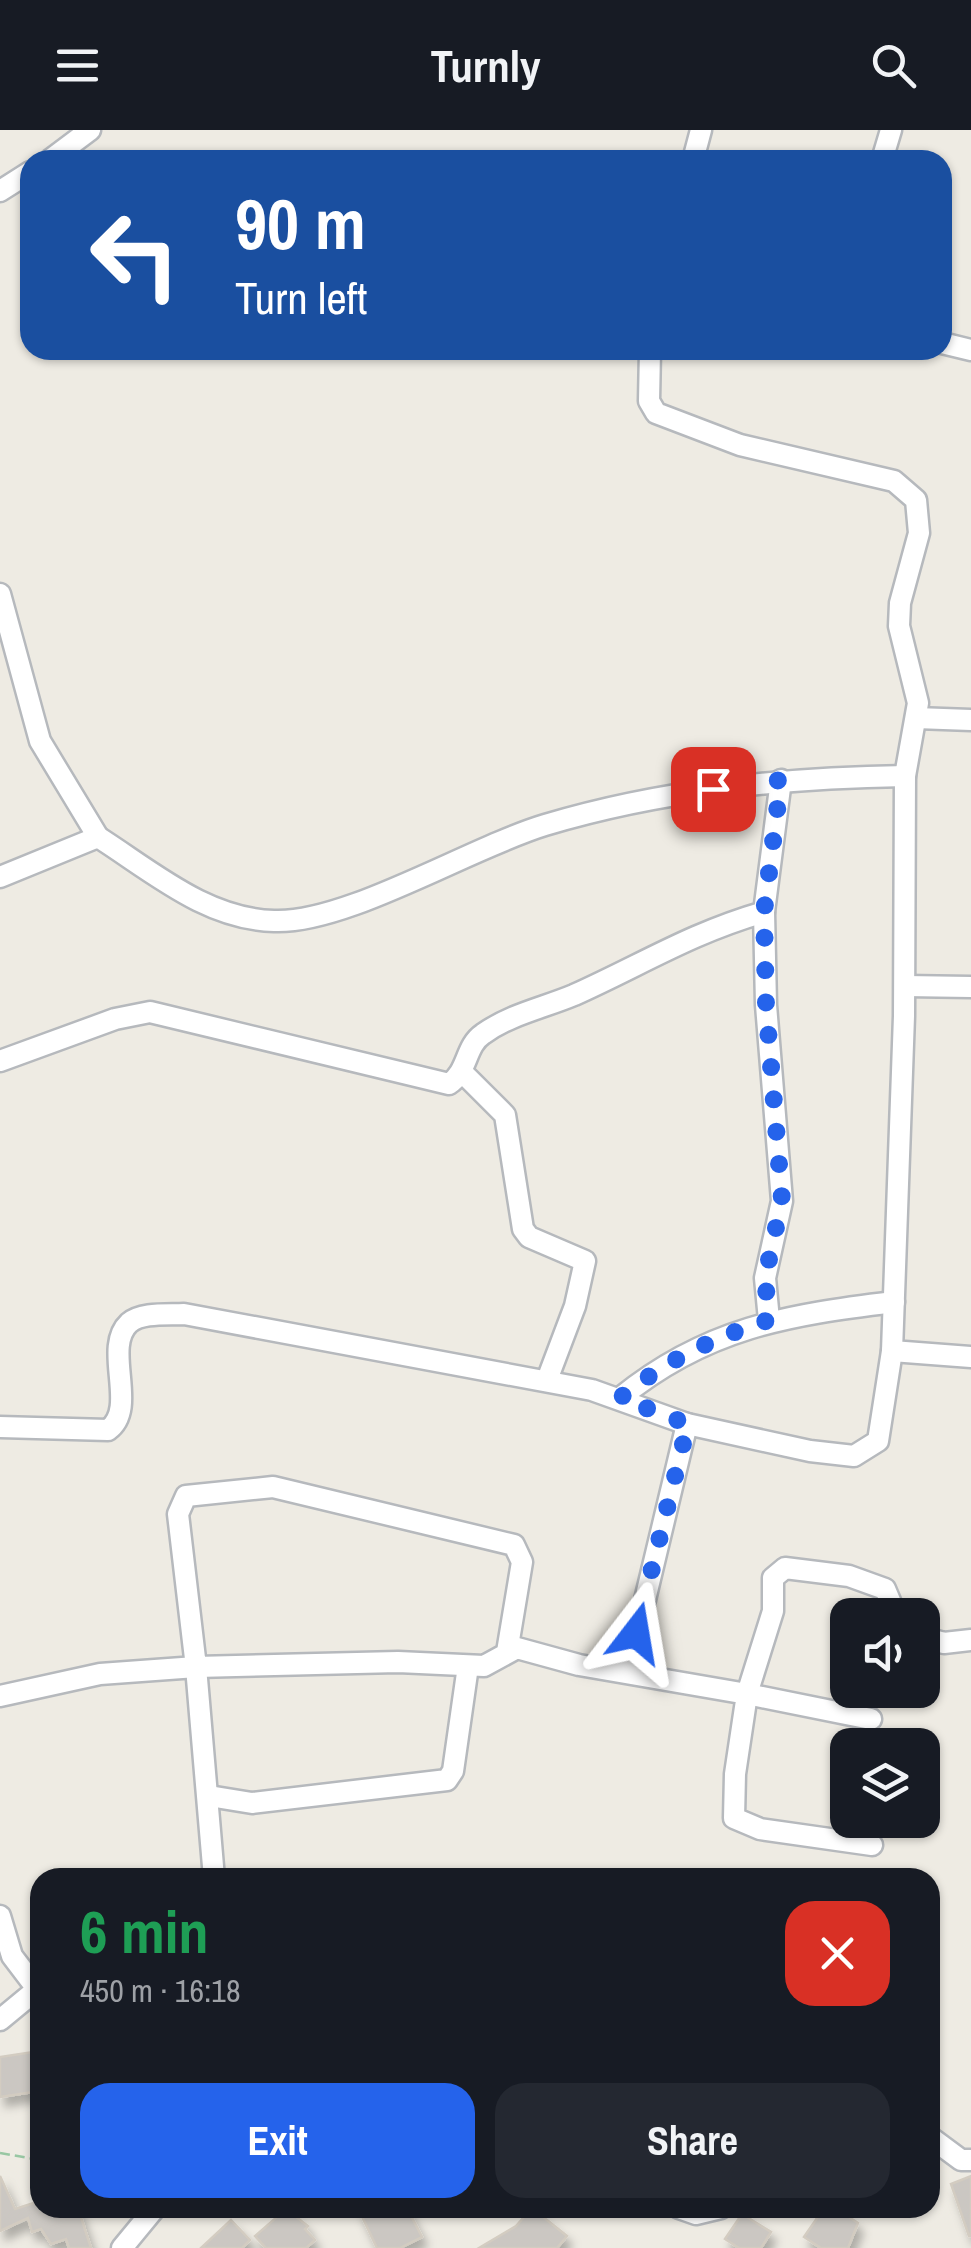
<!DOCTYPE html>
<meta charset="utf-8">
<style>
:root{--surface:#171b24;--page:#242831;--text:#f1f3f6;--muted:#9ea1a6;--accent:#2563eb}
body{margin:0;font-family:"Archivo Narrow",sans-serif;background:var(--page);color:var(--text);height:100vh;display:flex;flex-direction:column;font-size:38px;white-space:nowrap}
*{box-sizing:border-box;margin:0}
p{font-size:32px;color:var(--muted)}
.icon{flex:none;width:55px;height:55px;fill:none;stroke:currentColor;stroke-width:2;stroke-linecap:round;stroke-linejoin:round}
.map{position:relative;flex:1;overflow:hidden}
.sheet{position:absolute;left:30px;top:1738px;width:910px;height:350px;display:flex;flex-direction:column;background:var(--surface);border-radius:30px;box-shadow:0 2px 8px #0004}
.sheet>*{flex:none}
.hud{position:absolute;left:20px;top:20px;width:932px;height:210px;border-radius:30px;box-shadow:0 2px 8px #0004;background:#1a4fa0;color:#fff;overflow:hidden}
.fabs{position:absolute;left:830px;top:1468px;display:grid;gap:20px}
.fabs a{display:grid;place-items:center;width:110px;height:110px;border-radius:20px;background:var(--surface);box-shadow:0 2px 8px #0004;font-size:50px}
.pin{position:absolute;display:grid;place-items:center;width:85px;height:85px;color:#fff;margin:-42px;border-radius:20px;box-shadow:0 5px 15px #0006}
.me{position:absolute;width:110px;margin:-55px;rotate:14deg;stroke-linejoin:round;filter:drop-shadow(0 0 8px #0008)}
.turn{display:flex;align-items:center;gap:35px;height:210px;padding:0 50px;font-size:45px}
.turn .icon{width:130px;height:130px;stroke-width:2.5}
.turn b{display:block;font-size:70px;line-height:85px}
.round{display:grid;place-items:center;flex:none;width:105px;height:105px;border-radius:30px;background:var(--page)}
.overview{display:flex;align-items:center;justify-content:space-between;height:170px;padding:0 50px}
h1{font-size:60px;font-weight:700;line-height:75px;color:#1e9e55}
.cta{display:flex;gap:20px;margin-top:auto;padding:20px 50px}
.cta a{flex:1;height:115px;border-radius:30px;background:var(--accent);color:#fff;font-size:40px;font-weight:700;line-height:115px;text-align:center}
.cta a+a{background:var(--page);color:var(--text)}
header{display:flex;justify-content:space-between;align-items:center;height:130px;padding:0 50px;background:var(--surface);font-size:45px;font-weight:700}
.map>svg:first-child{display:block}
</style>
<header><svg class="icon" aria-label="menu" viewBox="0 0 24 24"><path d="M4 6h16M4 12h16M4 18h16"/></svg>Turnly<svg class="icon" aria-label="search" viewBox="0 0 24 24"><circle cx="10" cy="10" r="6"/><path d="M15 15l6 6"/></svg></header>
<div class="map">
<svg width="971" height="2118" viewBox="0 0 971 2118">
<defs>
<filter id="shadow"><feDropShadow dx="5" dy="9" stdDeviation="5" flood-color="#0004"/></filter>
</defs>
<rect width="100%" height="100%" fill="#eeebe3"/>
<g fill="#cbc7c2" stroke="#d3ccc1" stroke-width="2.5" filter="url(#shadow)">
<path d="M 40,1921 L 40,1961 L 0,1967 L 0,1927 Z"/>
<path d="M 0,2046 L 15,2079 L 40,2071 L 40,2078 L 78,2078 L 91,2118 L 69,2118 L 66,2109 L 51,2114 L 41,2099 L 32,2102 L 28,2088 L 0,2101 Z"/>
<path d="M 971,2046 L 971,2106 L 969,2106 L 951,2054 Z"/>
<path d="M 358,2078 L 407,2078 L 422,2107 L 400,2118 L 377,2118 Z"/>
<path d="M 532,2078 L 567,2106 L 557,2118 L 479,2118 L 516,2096 Z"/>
<path d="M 824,2078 L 835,2078 L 858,2093 L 848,2118 L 821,2118 L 804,2107 Z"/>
<path d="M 286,2079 L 308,2096 L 305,2099 L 315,2110 L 306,2118 L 266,2118 L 255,2106 Z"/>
<path d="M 742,2084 L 771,2102 L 761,2118 L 739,2118 L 725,2109 Z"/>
<path d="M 231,2090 L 250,2110 L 242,2118 L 201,2118 Z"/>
</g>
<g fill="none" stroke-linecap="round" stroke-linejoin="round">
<g stroke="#b6b9bd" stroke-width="25">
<g id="minor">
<path d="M 50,30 L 90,0"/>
<path d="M 693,30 L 701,0"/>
<path d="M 882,30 L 891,0"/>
<path d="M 0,61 L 30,42"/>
<path d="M 942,213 L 971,220"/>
<path d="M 650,220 L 649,271 L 656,283 L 740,315 L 894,351 L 916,370 L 919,403 L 900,473 L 899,496 L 918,573 L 905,646 L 904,886 L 892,1221 L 971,1227"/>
<path d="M 0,464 L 40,611 L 98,707"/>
<path d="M 916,588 L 971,590"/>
<path d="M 0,747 L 98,707 C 153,742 206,789 274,791 C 346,794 469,718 545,695 C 662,660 782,648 905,646"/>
<path d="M 764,782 L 766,875 L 782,1071 L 765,1148 L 769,1190"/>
<path d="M 905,856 L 971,857"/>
<path d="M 0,931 L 115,889 L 150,882 L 449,954 C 468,942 465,916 483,904 C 511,884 543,878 574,865 C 641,835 691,803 764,782 L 781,650"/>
<path d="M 462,942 L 505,985 L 523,1099 L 529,1107 L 585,1131 L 575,1176 L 547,1250"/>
<path d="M 620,1268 C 706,1198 787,1185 894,1172"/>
<path d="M 0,1297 L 108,1300 C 139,1278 102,1218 129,1193 C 142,1182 168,1185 184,1184 L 592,1260 L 687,1294 L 810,1321 L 854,1326 L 878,1311 L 892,1221"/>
<path d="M 922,1507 L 944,1513 L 971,1510"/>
<path d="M 507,1522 L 522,1432 L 514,1415 L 273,1357 L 186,1366 L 178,1384 L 196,1537 L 398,1532 L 484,1536 L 517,1518 L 579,1535 L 747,1564 L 735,1644 L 734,1688 L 760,1699 L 872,1715"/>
<path d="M 628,1541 L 687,1294"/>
<path d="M 0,1566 L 100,1544 L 196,1537 L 214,1748"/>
<path d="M 871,1589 L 747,1564 L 773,1481 L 773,1448 L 785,1438 L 849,1446 L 885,1459 L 896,1485"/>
<path d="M 209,1666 L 252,1673 L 447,1650 L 453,1641 L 468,1536"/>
<path d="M 0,1786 L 12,1826 L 31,1851 L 40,1852"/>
<path d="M 0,1890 L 40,1857"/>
<path d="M 930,2007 L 961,2030 L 971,2030"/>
<path d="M 679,2078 L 696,2084 L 721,2078"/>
<path d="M 122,2118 L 155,2078"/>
</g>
</g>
<path stroke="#98c7a3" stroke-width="2.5" stroke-dasharray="10 5" stroke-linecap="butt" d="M 0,2023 L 40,2030"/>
<use href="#minor" stroke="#fff" stroke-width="20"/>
</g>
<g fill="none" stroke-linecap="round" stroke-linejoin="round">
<path stroke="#2563eb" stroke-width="18" stroke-dasharray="0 32.4" d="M 636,1503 L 688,1294 L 620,1268 C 665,1231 713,1208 769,1190 L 765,1148 L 782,1070 L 766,875 L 764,782 L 781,650 L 713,659"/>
</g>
</svg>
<div class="fabs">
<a><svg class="icon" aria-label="sound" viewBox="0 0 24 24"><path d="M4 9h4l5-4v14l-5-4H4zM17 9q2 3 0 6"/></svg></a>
<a><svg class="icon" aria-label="layers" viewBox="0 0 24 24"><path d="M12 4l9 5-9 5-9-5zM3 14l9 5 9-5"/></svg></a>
</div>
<div class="pin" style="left:713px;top:659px;background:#d93025"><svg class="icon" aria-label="arrive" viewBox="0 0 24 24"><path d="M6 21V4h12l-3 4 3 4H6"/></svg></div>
<svg class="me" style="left:636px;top:1503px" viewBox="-20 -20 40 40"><path d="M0-17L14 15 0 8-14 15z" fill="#2563eb" stroke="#fff" stroke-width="4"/></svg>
<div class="hud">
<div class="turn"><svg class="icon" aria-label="left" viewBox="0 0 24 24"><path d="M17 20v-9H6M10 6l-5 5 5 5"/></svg><div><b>90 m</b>Turn left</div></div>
</div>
<section class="sheet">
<div class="overview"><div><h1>6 min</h1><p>450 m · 16:18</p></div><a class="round" style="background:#d93025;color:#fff"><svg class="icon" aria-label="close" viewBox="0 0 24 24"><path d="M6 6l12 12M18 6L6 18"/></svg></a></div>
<div class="cta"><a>Exit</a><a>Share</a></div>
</section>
</div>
